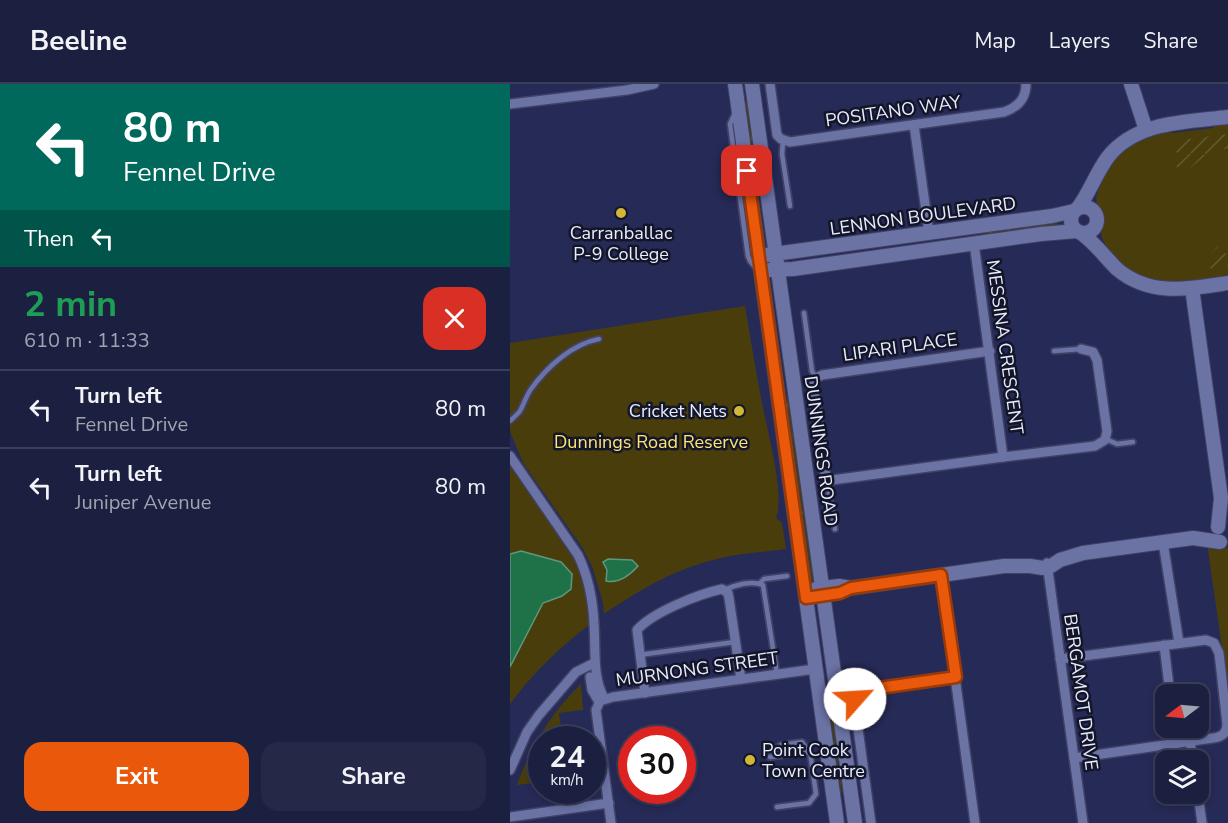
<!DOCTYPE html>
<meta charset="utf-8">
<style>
:root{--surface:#1c2040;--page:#252847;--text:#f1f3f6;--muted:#a0a3b1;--line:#3a3e59;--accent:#ea580c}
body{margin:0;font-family:"Nunito Sans",sans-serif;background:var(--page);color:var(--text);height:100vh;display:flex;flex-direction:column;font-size:22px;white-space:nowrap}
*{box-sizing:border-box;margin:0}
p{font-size:20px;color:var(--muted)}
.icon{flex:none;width:33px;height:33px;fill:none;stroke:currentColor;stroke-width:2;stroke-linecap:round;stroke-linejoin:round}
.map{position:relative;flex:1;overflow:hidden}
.drawer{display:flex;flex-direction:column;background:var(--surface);width:510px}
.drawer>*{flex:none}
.guide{background:#00695c;color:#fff;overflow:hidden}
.needle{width:39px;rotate:254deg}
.controls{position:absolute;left:645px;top:600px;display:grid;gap:12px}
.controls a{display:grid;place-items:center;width:54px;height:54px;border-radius:12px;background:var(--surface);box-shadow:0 3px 9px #0003,0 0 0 2px var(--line);font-size:30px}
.speed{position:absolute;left:18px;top:642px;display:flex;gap:12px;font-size:30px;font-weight:700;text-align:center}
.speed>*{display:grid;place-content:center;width:78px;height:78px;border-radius:50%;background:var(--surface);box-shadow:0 3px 9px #0003,0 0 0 2px var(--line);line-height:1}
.speed small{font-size:15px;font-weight:400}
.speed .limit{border:9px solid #d22;background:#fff;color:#111}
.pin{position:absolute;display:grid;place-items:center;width:51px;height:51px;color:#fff;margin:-26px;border-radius:12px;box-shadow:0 3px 9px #0006}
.me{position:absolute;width:66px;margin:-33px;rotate:64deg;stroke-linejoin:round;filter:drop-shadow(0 0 4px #0008)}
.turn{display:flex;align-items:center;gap:21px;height:126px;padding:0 24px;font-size:27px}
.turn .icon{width:78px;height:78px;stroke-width:2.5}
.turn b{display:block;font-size:42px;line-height:51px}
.then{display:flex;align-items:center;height:57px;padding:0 24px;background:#0003;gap:12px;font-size:22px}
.round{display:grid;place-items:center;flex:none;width:63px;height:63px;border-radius:18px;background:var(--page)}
.overview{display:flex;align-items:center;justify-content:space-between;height:102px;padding:0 24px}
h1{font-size:36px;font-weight:700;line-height:45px;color:#1e9e55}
.cta{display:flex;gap:12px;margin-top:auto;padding:12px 24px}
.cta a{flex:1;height:69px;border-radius:18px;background:var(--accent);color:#fff;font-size:24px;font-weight:700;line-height:69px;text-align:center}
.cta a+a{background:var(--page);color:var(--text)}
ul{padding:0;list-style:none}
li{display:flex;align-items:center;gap:18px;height:78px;padding:0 24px;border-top:2px solid var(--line)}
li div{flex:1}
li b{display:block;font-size:22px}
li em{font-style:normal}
header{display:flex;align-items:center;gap:36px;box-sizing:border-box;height:84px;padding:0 30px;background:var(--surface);border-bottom:2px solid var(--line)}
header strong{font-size:28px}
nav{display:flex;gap:33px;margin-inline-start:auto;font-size:21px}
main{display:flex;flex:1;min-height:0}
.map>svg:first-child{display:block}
</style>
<header>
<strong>Beeline</strong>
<nav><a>Map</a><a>Layers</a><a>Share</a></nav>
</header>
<main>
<section class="drawer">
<div class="guide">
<div class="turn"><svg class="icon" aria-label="left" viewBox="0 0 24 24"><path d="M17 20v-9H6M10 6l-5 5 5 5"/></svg><div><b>80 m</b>Fennel Drive</div></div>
<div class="then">Then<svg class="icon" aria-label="left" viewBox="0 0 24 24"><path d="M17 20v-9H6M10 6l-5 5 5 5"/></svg></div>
</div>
<div class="overview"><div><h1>2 min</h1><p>610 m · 11:33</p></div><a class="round" style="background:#d93025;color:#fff"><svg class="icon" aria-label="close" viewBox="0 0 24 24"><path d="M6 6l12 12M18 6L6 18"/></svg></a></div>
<ul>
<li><svg class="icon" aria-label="left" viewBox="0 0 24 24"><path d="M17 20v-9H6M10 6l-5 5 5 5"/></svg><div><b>Turn left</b><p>Fennel Drive</p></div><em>80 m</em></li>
<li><svg class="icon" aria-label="left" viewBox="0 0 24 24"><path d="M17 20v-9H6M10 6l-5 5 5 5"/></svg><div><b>Turn left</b><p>Juniper Avenue</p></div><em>80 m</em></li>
</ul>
<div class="cta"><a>Exit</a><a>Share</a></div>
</section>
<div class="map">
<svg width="718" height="739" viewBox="0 0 718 739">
<defs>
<pattern id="grass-tufts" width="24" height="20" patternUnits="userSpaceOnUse" patternTransform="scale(1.5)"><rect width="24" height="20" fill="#493e0b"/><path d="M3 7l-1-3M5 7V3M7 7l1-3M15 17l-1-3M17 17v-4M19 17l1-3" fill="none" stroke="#635a2f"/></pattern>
<pattern id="garden-furrows" width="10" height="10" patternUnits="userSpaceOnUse" patternTransform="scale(1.5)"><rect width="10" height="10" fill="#493e0b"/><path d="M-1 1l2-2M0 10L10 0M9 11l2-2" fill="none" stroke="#635a2f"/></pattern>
</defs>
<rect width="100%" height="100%" fill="#262a56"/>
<g fill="url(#grass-tufts)">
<path d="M 240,16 L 245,53 L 246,92 L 256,165 L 253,167 L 232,18 Z"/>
<path d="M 261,191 L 264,193 L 305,497 L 303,498 L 299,497 L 277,337 L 277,304 Z"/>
<path d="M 308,518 L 324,618 L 326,662 L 332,707 L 330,716 L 317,627 L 317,595 L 307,519 Z"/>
</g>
<g fill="#493e0b">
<path d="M 718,38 L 718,190 L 712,195 L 671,200 L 633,195 L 614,184 L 599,167 L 592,154 L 586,114 L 593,91 L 600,78 L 624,57 L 659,46 L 663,49 L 703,44 L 705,40 Z"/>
<path d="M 235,222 C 241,256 246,290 253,324 C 258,349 275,411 266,434 L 272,439 L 276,465 C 254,468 232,469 211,474 C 166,484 131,505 94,530 L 93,519 L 82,482 L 72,463 L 13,379 L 0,347 L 0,259 Z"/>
<path d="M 0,380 L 67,480 L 77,512 L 79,541 C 48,565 23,589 0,620 Z"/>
<path d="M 697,459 L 718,464 L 718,606 Z"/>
<path d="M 71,600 L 73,626 L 49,629 L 53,655 L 32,656 L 31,698 L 7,701 C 21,662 41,629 71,600 Z"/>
</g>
<g fill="url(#garden-furrows)">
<path d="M 718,50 L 718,64 L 700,70 L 676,69 L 669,71 L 664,65 L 664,57 Z"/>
<path d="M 678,70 L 696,71 L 680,84 L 671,87 L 666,82 C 668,75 671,71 678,70 Z"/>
<path d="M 547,135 L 549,144 L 471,154 L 477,146 Z"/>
<path d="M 708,162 L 718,172 L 718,182 L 688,186 Z"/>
</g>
<g fill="#1f7248" stroke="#5c977e" stroke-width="1.5">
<path d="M 11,467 L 51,478 L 62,490 L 61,505 L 52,512 L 33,519 L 0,583 L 0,470 Z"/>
<path d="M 98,475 L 122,476 L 128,482 C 120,491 109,500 96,497 L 97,486 L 93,478 Z"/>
</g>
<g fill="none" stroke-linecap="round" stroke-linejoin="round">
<g stroke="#404165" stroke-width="8">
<g id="lane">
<path d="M 226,27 L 220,40 L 238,172 L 240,177 L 246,184"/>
<path d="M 273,57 L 272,70 L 280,122"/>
<path d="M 294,229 L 302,287 L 306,294"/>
<path d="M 544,267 L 571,265"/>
<path d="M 0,337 C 3,334 7,331 10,327 C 14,320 16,312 21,305 C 37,283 62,260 89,255"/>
<path d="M 596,355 L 607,360 L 623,358"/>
<path d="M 319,394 L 318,404 L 325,445"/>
<path d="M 250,499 L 254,495 L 277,492"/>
<path d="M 214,506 C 225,501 242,496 253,501 L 267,590"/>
<path d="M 129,571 L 225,558"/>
<path d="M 261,667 L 271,661 L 292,658 L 296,664"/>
<path d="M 259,668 L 297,664 L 300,668"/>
<path d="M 260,673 L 300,668 L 306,710 L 299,719 L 267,723"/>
</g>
</g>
<g stroke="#404165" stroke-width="12">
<g id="street">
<path d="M 260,0 L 267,51 L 271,55 L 280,58 L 494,28 C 508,23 516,15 516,0"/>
<path d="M 0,20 L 117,6 L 144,0"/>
<path d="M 404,41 L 419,149"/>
<path d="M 464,159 L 493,373 L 585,362 L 595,356 L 597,347 L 587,276 L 583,268 L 571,265"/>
<path d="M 480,267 L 312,291 L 306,294 L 303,301 L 314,386 L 317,393 L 322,396 L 493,373"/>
<path d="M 0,372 L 68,471 C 79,494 83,516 84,540 C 86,565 82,592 94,614"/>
<path d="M 653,458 L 669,559"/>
<path d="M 537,479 L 573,739"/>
<path d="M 431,491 L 465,739"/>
<path d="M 654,561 L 660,610"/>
<path d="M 550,575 L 696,556 L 704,559 L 709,569 L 717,640 C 717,649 712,653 703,654 L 564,674"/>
<path d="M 80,593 L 82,606 L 89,618"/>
<path d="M 135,609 L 127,546 C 143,528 189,510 212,505 L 218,509 L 219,514 L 231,595"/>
<path d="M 664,644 L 666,660"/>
<path d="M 680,658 L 683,676"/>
<path d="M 0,686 L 17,648 L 29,631 L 66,588 L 82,580"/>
<path d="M 688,710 L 692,739"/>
<path d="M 0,733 L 99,719"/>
<path d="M 101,739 L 86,626 L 90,617 L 103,613 L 305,585"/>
<path d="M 361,739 L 345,623 L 346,613 L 355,606 L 446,593"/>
</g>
</g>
<g stroke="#404165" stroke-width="16">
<g id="secondary">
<path d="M 225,0 L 327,739"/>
<path d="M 242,0 L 345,739"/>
<path d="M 621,0 L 636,46"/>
<circle cx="574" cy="136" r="13"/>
<path d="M 568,124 C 580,108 586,89 598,73 C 626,37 677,38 718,33"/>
<path d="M 571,149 C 585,159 595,173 607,185 C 640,213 679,205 718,199"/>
<path d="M 257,171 L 542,132 L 564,127"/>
<path d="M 259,186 L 283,185 L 531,150 L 567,147"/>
<path d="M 682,204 L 711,414 L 708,443"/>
<path d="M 306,505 L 329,502 L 341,504 L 494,482 L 520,482 L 533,484 L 541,482 L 550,476 L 573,469 L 683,454 L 710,458"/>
</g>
</g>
<use href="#lane" stroke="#6b73a5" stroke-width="4.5"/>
<use href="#street" stroke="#6b73a5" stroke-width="9"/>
<use href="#secondary" stroke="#6b73a5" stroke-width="14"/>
</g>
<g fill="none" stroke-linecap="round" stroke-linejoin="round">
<g stroke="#983908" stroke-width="15">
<path id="route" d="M 237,87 L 296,514 L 330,509 L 341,504 L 431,491 L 446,593 L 355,606 L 349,609 L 345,615"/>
</g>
<use href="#route" stroke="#ea580c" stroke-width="10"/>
</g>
<g fill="#d2b635" stroke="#131529" stroke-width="2">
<circle cx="111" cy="129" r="6"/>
<circle cx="229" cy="327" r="6"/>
<circle cx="240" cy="676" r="6"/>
</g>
<g text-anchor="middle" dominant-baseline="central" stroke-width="5" stroke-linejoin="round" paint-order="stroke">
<g font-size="18" fill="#e9ecfd" stroke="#131529">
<text transform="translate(383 27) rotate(-8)">POSITANO WAY</text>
<text transform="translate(413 132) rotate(-8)">LENNON BOULEVARD</text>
<text transform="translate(390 263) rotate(-8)">LIPARI PLACE</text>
<text transform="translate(495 263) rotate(82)">MESSINA CRESCENT</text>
<text transform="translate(311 367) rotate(82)">DUNNINGS ROAD</text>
<text transform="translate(187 585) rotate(-8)">MURNONG STREET</text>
<text transform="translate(571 608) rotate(82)">BERGAMOT DRIVE</text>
</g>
<g font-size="18" fill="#e9ecfd" stroke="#131529">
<text x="111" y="149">Carranballac<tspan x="111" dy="21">P-9 College</tspan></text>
<text x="217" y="327" text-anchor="end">Cricket Nets</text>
<text x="252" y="666" text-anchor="start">Point Cook<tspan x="252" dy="21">Town Centre</tspan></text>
</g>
<g font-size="18" fill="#fee475" stroke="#131529">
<text x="141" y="358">Dunnings Road Reserve</text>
</g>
</g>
</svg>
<div class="controls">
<a><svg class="needle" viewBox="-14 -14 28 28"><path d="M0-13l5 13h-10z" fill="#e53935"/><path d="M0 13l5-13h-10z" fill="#a0a3b1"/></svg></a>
<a><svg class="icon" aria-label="layers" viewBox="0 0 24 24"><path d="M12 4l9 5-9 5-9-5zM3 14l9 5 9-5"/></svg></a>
</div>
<div class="speed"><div>24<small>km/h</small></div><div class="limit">30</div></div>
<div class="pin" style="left:237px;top:87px;background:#d93025"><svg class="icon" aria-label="arrive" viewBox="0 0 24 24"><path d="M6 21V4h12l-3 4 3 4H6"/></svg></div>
<svg class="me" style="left:345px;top:615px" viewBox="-20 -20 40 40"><circle r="19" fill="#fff"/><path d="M0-13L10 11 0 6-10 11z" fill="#ea580c"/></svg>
</div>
</main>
